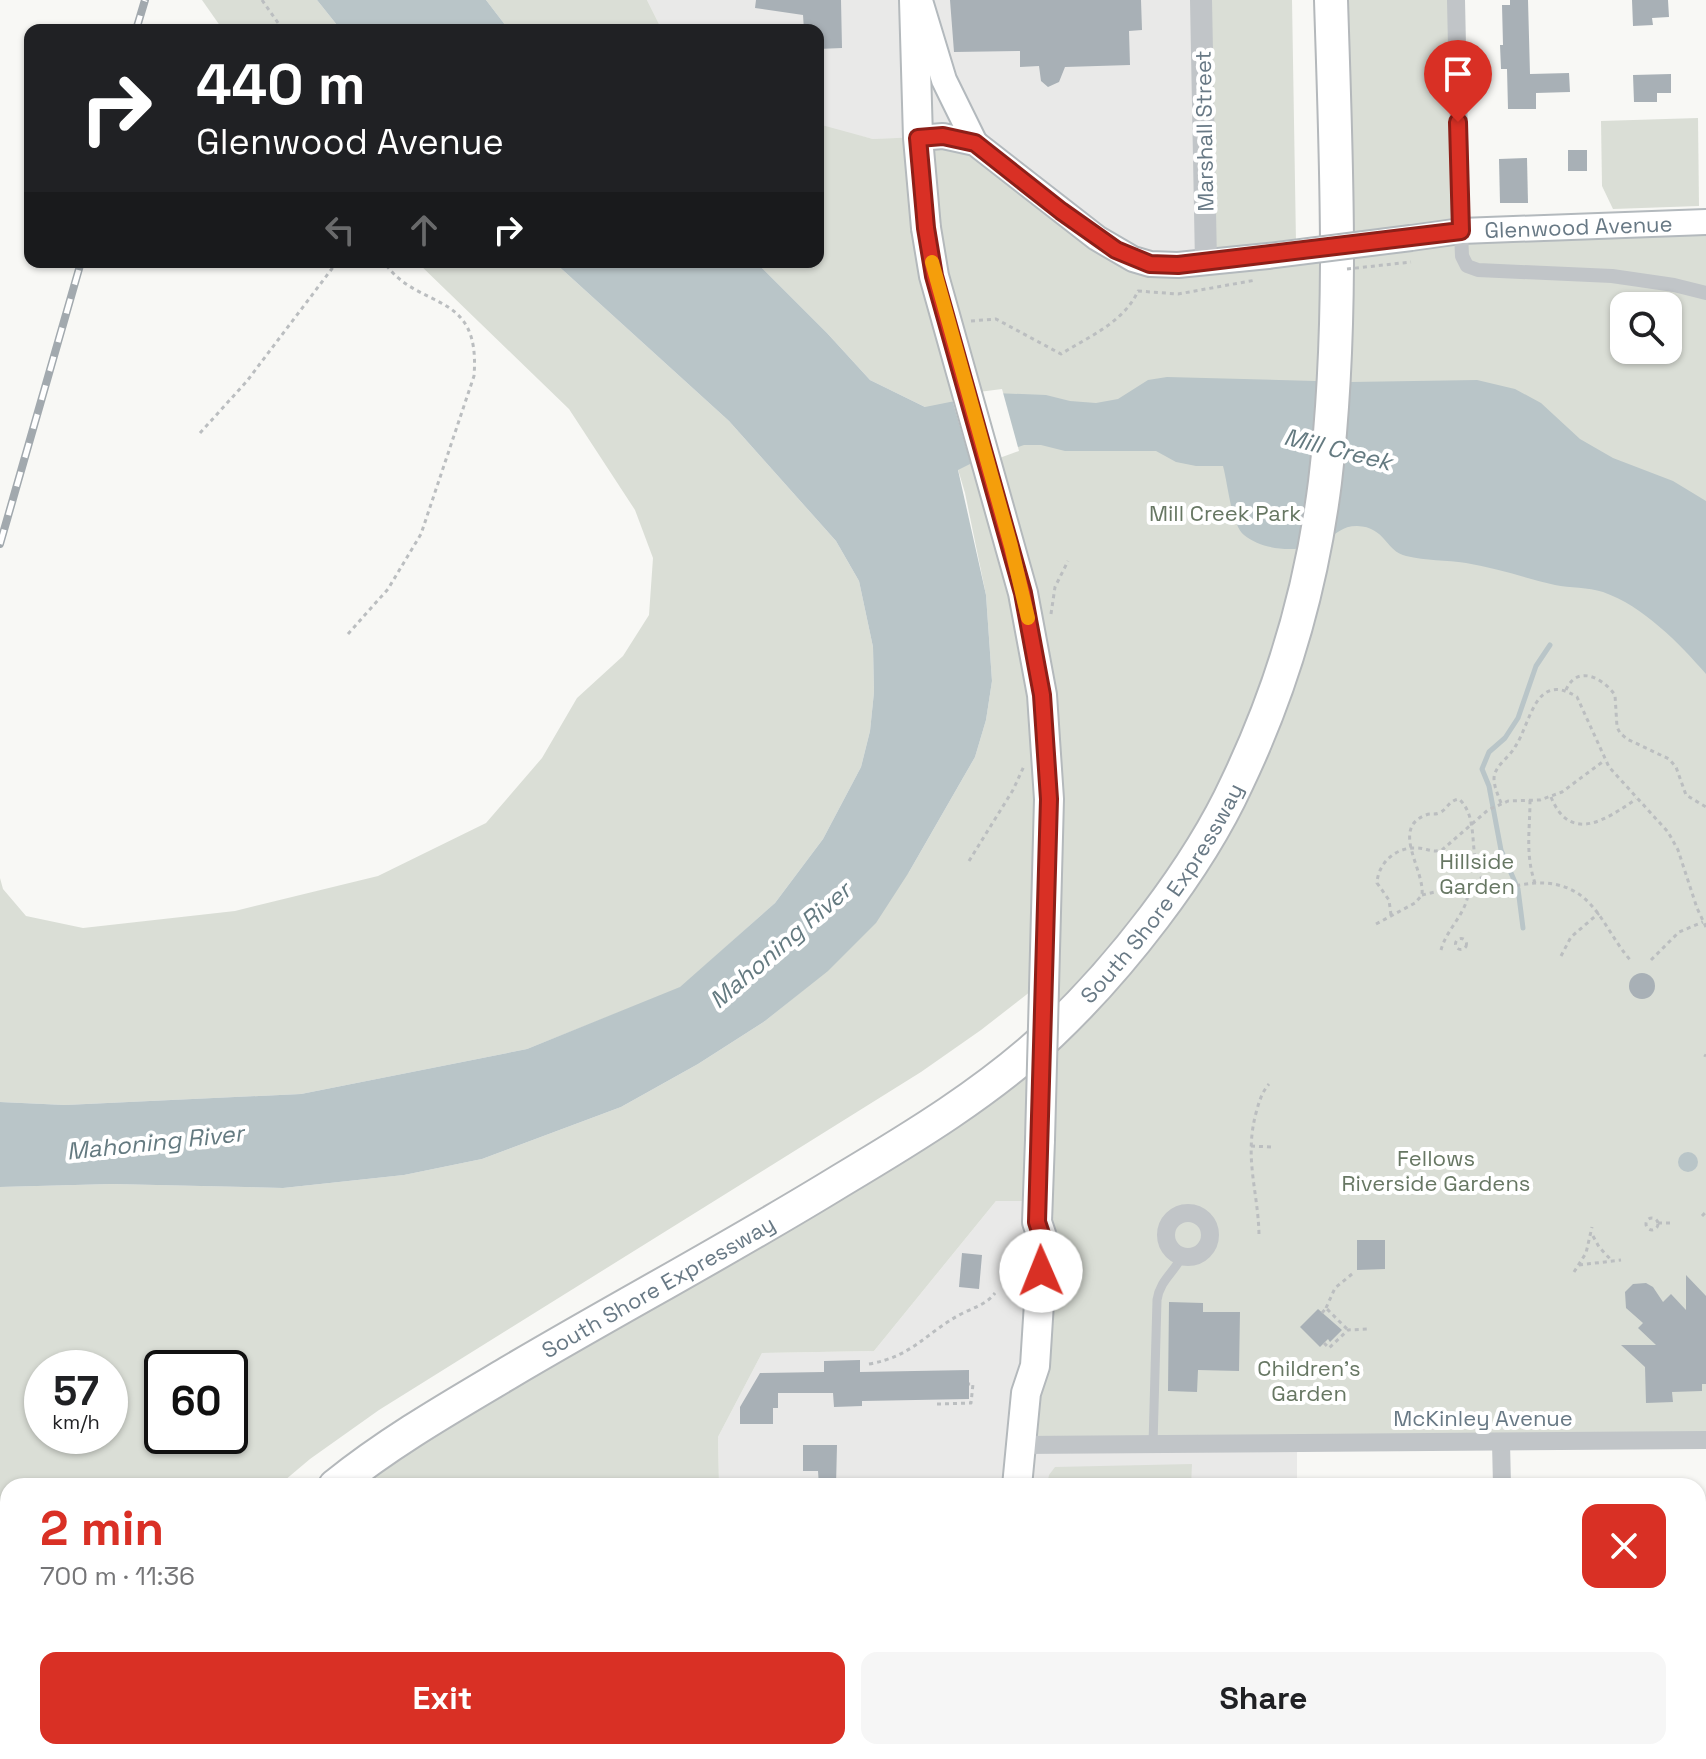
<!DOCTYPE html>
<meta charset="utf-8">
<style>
:root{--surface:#fff;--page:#f6f6f6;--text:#202124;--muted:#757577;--accent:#d93025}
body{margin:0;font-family:"Space Grotesk",sans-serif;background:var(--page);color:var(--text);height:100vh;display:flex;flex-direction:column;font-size:30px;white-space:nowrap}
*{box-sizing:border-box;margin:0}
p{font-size:26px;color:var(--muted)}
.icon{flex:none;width:44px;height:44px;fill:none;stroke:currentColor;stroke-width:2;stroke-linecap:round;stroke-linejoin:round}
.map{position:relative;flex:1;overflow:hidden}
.panel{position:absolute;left:0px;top:1478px;width:1706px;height:282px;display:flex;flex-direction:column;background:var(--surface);border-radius:24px 24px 0 0;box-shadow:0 2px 6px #0004}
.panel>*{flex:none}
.guide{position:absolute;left:24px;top:24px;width:800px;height:244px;border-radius:16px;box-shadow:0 2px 6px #0004;background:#202124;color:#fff;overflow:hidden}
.buttons{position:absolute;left:1610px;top:292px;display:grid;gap:16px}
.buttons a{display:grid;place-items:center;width:72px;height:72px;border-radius:16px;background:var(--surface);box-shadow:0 2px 6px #0004;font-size:40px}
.speed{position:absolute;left:24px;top:1350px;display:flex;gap:16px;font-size:40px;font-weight:700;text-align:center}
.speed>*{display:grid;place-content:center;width:104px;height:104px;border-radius:50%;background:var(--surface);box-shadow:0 2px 6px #0004;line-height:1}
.speed small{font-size:20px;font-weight:400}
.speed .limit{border:4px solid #111;border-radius:12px;background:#fff;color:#111}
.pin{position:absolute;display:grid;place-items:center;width:68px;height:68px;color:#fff;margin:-82px -34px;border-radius:50% 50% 50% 0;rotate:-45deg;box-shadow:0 0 8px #0007}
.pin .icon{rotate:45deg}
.me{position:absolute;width:88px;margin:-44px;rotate:359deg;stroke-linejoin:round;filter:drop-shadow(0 0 6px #0008)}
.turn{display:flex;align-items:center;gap:28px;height:168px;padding:0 40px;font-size:36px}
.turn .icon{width:104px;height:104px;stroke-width:2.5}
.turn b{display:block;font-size:56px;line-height:68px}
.lanes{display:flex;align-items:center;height:76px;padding:0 40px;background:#0003;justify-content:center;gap:40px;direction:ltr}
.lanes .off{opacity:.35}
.round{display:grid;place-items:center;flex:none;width:84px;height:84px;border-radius:16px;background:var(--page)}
.overview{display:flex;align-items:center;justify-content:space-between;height:136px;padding:0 40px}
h1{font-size:48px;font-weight:700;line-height:60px;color:var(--accent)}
.primary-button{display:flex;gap:16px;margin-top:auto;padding:16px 40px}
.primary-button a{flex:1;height:92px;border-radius:16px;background:var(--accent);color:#fff;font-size:32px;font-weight:700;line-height:92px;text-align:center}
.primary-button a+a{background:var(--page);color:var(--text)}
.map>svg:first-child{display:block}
</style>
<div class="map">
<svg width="1706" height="1759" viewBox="0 0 1706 1759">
<rect width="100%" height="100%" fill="#f8f8f5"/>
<g fill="#e9e9e8">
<path d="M 647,0 L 1201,0 L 1206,263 L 1150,264 L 918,138 L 873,139 L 822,127 L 818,124 L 818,30 L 662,30 Z"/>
<path d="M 996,1201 L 1038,1201 L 1297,1443 L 1297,1486 L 719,1484 L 718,1437 L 762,1353 L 874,1351 Z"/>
</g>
<g fill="#daded6" fill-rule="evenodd">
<path d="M 202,0 L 317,0 L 341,30 L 223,30 Z"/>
<path d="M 486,0 L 647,0 L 662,30 L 509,30 Z"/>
<path d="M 1201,0 L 1292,0 L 1296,243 L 1337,248 L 1331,0 L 1456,0 L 1461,231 L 1706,222 L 1706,1440 L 1021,1445 L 1038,1201 L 996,1201 L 874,1351 L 762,1353 L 718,1437 L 719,1484 L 810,1483 L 810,1486 L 335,1486 L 1043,1041 L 1044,981 L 981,1030 L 921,1072 L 379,1410 L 310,1459 L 278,1486 L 8,1486 L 8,1593 L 0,1582 L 0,1187 L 112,1184 L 283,1188 L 404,1175 L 482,1159 L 621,1107 L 698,1064 L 765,1021 L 807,987 L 909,872 L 975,757 L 986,720 L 992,681 L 986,595 L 965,493 L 949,439 L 925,407 L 870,380 L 827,333 L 756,262 L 818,262 L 818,124 L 873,139 L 943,136 L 1116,250 L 1206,263 ZM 1624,306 L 1668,306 L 1668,350 L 1624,350 ZM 42,1368 L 110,1368 L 110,1436 L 42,1436 ZM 162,1368 L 230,1368 L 230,1436 L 162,1436 Z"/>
<path d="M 1698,118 L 1699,206 L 1613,209 L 1602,186 L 1601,121 Z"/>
<path d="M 417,262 L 554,262 L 729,421 L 836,541 L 859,581 L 873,647 L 874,692 L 870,731 L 861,767 L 823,839 L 775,903 L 680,988 L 527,1049 L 301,1094 L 65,1105 L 0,1102 L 0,878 L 3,889 L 26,916 L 83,928 L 235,911 L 378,876 L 486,823 L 542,758 L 577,698 L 623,656 L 649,615 L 653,558 L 635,510 L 569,409 Z"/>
<path d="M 1192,1464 L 1191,1486 L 1047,1486 L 1049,1475 L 1055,1467 Z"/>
<path d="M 0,1622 L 8,1632 L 8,1752 L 69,1752 L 66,1759 L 0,1759 Z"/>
<path d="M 110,1752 L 614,1752 L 612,1759 L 107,1759 Z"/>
</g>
<g fill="#b9c5c8">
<path d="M 317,0 L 486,0 L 509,30 L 341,30 Z"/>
<path d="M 554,262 L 756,262 L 827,333 L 870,380 L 925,407 L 995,393 L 1046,395 L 1070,401 L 1096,403 L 1118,399 L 1148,380 L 1167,377 L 1351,382 L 1477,380 L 1515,389 L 1541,403 L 1580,439 L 1613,458 L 1673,481 L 1706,501 L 1706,674 C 1679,643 1643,606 1603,592 C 1588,587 1570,588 1555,585 C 1525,578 1497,568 1466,563 C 1446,560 1426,561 1406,556 C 1385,551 1386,527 1357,526 C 1342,526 1336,534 1325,541 C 1303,553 1265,552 1244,535 C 1231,524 1228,484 1223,466 L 1196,466 L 1176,462 L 1156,451 L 1065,451 L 1041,445 L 1024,445 L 974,462 L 958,470 L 986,595 L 992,681 L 986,720 L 975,757 L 909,872 L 876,923 L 828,971 L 765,1021 L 698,1064 L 621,1107 L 482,1159 L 404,1175 L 283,1188 L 112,1184 L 0,1187 L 0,1102 L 65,1105 L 301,1094 L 527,1049 L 680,987 L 775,903 L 823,839 L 861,767 L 870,731 L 874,692 L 873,647 L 859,581 L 836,541 L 729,421 Z"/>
<circle cx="1688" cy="1162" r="10"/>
</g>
<path fill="#f8f8f5" d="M 1002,389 L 1019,451 L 972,468 L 952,399 L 971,393 Z"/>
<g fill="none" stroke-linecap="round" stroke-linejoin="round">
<path stroke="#b9c5c8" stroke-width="5" d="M 1523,928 L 1518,889 L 1501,850 L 1489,786 L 1482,769 L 1489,752 L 1505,738 L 1518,718 L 1536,666 L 1550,645"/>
</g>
<g fill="#a8b0b6">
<path d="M 756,0 L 841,0 L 842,48 L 818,49 L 818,30 L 804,30 L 803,15 L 755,8 Z"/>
<path d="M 950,0 L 1141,0 L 1142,30 L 1129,31 L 1130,65 L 1065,67 L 1059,82 L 1048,87 L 1041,81 L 1039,66 L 1020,67 L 1020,51 L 954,52 Z"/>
<path d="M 1510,0 L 1528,0 L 1530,74 L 1569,73 L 1570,92 L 1536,93 L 1536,109 L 1508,109 L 1507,69 L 1501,69 L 1500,45 L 1503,45 L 1502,5 L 1510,5 Z"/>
<path d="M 1632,0 L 1668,0 L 1669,17 L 1652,18 L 1653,25 L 1633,26 Z"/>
<path d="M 1671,74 L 1671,93 L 1657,93 L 1657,102 L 1634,102 L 1633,75 Z"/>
<rect x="1568" y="150" width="19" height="21"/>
<path d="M 1527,158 L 1528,203 L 1500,203 L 1499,159 Z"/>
<circle cx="1642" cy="986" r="13"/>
<path d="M 1357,1240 L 1385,1240 L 1385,1269 L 1357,1270 Z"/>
<path d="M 962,1253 L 982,1255 L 979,1289 L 959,1287 Z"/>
<path d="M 1686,1275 L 1706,1296 L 1706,1384 L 1702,1384 L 1702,1391 L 1672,1392 L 1673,1402 L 1646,1403 L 1645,1367 L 1621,1345 L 1656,1345 L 1638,1328 L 1643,1323 L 1626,1308 L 1625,1292 L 1633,1284 L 1646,1283 L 1653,1287 L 1663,1302 L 1671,1294 L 1686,1310 Z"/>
<path d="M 1169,1302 L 1203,1303 L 1203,1312 L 1240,1312 L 1239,1371 L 1198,1370 L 1197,1392 L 1168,1391 Z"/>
<path d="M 1318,1309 L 1342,1330 L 1330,1342 L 1328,1339 L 1320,1347 L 1300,1327 Z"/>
<path d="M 860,1360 L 860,1372 L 969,1370 L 969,1399 L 862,1401 L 862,1406 L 834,1407 L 833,1393 L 778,1393 L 778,1408 L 773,1408 L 773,1424 L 740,1424 L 740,1407 L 760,1373 L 824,1372 L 824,1361 Z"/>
<path d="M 803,1445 L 837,1445 L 836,1486 L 819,1486 L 818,1471 L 803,1471 Z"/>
</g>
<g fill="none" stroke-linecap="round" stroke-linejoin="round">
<g stroke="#b3b9bd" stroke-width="28">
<g id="secondary">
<path d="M 921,4 L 944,80 L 975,143"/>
<path d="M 918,138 L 943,136 L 975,143 L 1097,238 L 1133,259 L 1150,264 L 1178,265 L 1268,256"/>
<path id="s1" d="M 1411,238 L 1461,231 L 1706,222"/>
</g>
</g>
<g stroke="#b4b9bc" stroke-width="32">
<g id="primary">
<path d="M 914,0 L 918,138 L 926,228"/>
<path d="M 1017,1486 L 1026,1393 L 1035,1366 L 1043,1240 L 1037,1222 L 1040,1140"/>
<path d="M 993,1759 L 993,1752"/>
</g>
</g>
<g stroke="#b4b8bb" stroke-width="36">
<g id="motorway">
<path id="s2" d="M 335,1486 C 388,1443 449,1408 508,1373 C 618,1308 731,1248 840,1181 C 912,1138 988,1092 1050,1034 C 1119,969 1197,870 1237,783 C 1282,689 1312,585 1325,482 C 1344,322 1336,160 1331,0"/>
<path d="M 0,1582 L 8,1593"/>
<path d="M 132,1752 L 137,1759"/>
<path d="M 472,1759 L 473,1752"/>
</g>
</g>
<g stroke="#bbbec0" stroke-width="3" stroke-dasharray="4 4" stroke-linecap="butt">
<path d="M 262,0 L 283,30"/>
<path d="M 971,321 L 996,319 L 1061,354 C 1090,336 1124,322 1138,291 L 1178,294 L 1256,280"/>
<path d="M 200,433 L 247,381 L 337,262"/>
<path d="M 1051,614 L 1055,587 L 1068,561"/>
<path d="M 348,634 L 388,589 L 421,534 L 474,376 C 481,288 418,312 384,262"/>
<path d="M 1566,690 C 1577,664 1603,678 1615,695 L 1617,727 L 1620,733 L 1627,739 L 1669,759 L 1676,767 L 1686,795 L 1706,807"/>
<path d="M 1551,797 C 1570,844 1606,820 1636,799"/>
<path d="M 1530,800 C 1530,830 1525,854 1535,883"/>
<path d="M 1501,803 C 1498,795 1494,787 1494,778 C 1495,765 1509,758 1515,747 C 1531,723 1535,670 1577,697 L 1609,767 L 1668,832 L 1678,850 L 1697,908 L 1706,927"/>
<path d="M 969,861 L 1013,790 L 1024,766"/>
<path d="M 1422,895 L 1483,881"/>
<path d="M 1391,915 L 1389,900 L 1377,883 C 1378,863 1396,847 1416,848 C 1426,848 1432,853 1442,850 L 1488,810 L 1508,801 L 1540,800 L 1562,792 L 1605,760"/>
<path d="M 1376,924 L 1415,903 L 1422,895 C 1425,870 1390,828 1426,815 C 1431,813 1434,815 1439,813 C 1448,809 1448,801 1459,799 C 1482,820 1465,861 1486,884 C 1501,891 1519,884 1535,883 C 1594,881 1600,925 1631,961"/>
<circle cx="1461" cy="944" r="5.5"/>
<path d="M 1441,950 C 1447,927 1471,910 1468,886"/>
<path d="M 1561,956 L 1571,937 L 1599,913"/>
<path d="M 1651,960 L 1679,932 L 1703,922"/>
<path d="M 1704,1055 L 1706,1056"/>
<path d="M 1251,1146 L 1271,1147"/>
<path d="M 1702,1216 L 1706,1212"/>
<circle cx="1652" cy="1224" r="6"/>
<path d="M 1658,1223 L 1670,1223"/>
<path d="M 1259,1234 C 1258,1191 1244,1158 1256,1113 C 1259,1102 1262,1092 1269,1084"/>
<path d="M 1593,1236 L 1599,1247 L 1612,1261"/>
<path d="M 1579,1265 L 1621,1260"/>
<path d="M 1574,1272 L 1586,1253 L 1592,1227"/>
<path d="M 1326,1308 L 1335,1288 L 1352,1274"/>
<path d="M 1322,1313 L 1326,1308 L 1348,1330"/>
<path d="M 1324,1343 L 1329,1348 L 1348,1330 L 1369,1329"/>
<path d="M 869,1364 C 914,1356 926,1332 963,1313 C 975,1307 987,1304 995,1293"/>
<path d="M 937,1404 L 971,1403 L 973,1384 L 969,1384"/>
</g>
<path stroke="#c1c5c8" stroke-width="9" d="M 1153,1444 L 1157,1300 C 1160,1280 1174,1273 1182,1256"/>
<path stroke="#c1c5c8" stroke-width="14" d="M 1461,231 L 1462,256 L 1467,266 L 1478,270 L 1612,276 L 1674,285 L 1706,293"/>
<g stroke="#c1c5c8" stroke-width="18">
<path d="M 1456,0 L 1461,231"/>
<circle cx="1188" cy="1235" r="22"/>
<path d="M 1501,1442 L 1502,1486"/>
<path d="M 1021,1445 L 1706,1440"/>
<path d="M 1698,1703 L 1706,1703"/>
<path d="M 1507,1752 L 1507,1759"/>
<path d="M 647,1754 L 744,1752"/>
</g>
<path stroke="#c1c5c8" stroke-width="22" d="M 1201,0 L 1206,263"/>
<use href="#secondary" stroke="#fff" stroke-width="24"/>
<use href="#primary" stroke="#fff" stroke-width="28"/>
<use href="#motorway" stroke="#fff" stroke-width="32"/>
<g stroke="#a2a9ae" stroke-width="8">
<g id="rail">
<path d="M 136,30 L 145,0"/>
<path d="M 0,544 L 81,262"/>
</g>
</g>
<use href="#rail" stroke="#fff" stroke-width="5" stroke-dasharray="15" stroke-linecap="butt"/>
<g stroke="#b3b9bd" stroke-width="28" stroke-linecap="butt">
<path id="secondary-bridge" d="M 1268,256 L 1411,238"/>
</g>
<g stroke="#b4b9bc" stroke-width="32" stroke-linecap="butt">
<path id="primary-bridge" d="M 926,228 L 934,276 L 1023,593 L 1042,695 L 1049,799 L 1040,1140"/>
</g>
<path stroke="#bbbec0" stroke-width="3" stroke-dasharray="4 4" stroke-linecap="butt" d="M 1347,269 L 1411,262"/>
<use href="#secondary-bridge" stroke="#fff" stroke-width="24"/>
<use href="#primary-bridge" stroke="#fff" stroke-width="28"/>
</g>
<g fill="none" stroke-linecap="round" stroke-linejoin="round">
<g stroke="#8d1f18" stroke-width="20">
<path id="route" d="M 1041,1271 L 1043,1240 L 1037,1222 L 1049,799 L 1042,695 L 1023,593 L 934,276 L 926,228 L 918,138 L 943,136 L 975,143 L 1061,211 L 1116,250 L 1150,264 L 1178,265 L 1461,231 L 1458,122"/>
</g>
<use href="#route" stroke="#d93025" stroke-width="14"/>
<path stroke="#f59e0b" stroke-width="14" d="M 932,262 L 1011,546 L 1028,618"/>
</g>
<g text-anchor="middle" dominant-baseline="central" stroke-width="8" stroke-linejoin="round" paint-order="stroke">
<g font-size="22" fill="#687985" stroke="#fff">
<text transform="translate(1204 131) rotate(-91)">Marshall Street</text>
<text stroke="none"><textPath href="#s1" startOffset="168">Glenwood Avenue</textPath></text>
<text stroke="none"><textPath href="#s2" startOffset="1028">South Shore Expressway</textPath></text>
<text stroke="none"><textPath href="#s2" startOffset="380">South Shore Expressway</textPath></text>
<text x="1483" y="1418">McKinley Avenue</text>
</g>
<g font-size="22" fill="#677763" stroke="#fff">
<text x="1225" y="513">Mill Creek Park</text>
<text x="1477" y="861">Hillside<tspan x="1477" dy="25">Garden</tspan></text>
<text x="1436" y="1158">Fellows<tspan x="1436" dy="25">Riverside Gardens</tspan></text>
<text x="1309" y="1368">Children's<tspan x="1309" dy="25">Garden</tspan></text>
</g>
<g font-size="24" font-style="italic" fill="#647a80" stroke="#fff">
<text transform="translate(1338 449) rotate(14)">Mill Creek</text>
<text transform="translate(780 945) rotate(-41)">Mahoning River</text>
<text transform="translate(155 1142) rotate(-6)">Mahoning River</text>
</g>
</g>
</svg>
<div class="buttons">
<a><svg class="icon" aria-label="search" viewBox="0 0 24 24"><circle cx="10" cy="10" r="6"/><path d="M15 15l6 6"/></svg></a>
</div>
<div class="speed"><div>57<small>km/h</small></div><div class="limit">60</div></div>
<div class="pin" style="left:1458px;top:122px;background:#d93025"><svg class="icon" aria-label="arrive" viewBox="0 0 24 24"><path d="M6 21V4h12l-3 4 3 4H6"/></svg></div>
<svg class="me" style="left:1041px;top:1271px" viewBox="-20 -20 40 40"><circle r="19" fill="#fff"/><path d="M0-13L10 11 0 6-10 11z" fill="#d93025"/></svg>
<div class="guide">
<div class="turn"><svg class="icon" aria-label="right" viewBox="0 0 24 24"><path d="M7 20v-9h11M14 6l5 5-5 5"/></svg><div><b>440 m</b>Glenwood Avenue</div></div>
<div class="lanes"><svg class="icon off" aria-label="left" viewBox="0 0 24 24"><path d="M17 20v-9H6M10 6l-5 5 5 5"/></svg><svg class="icon off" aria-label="ahead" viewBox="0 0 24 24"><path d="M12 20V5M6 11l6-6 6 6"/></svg><svg class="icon" aria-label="right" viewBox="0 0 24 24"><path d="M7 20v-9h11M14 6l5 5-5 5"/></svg></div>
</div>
<section class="panel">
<div class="overview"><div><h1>2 min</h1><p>700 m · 11:36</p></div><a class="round" style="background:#d93025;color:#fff"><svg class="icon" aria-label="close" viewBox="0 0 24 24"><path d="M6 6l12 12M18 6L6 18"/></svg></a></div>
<div class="primary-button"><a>Exit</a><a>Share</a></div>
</section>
</div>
